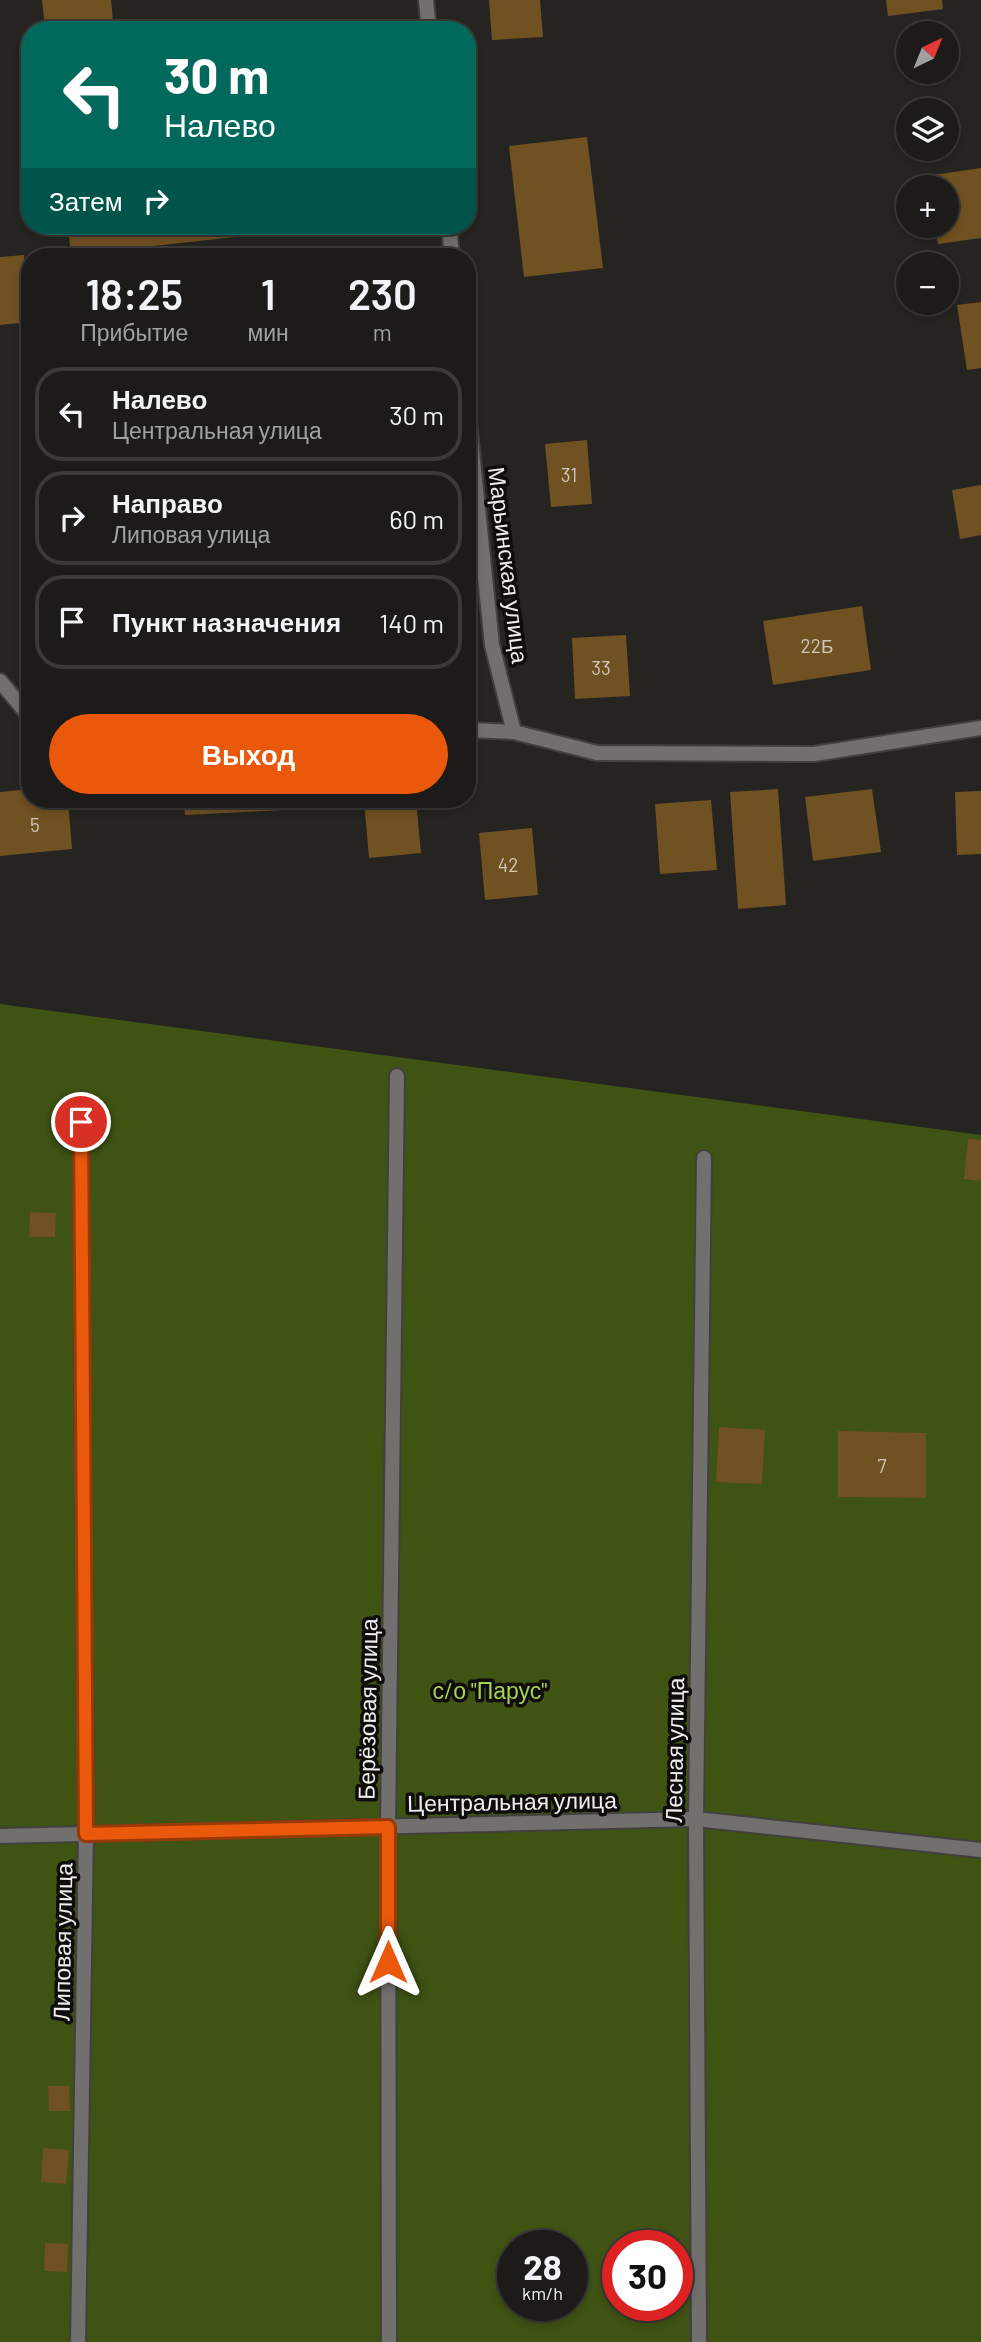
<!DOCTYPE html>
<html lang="ru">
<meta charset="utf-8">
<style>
:root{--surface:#1c1b19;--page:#292826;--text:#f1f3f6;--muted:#a0a1a2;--line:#3a3938;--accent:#ea580c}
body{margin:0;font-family:Barlow,sans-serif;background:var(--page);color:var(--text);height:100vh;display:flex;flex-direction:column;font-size:26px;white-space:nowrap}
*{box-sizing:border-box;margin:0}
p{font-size:23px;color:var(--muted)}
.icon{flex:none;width:38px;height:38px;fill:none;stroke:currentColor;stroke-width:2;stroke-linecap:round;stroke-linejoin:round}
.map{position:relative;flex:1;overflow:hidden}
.panel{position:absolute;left:21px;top:248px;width:455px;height:560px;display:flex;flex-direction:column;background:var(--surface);border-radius:28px;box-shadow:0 4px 10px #0003,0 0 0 2px var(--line)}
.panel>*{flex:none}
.banner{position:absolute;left:21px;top:21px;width:455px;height:214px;border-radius:28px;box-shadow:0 4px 10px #0003,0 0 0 2px var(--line);background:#00695c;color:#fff;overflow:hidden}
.needle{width:46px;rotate:43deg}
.tools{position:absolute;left:896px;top:21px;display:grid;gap:14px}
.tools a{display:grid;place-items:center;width:63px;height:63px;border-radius:50%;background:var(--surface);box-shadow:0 4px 10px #0003,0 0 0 2px var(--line);font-size:35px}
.speed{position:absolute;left:497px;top:2230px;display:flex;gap:14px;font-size:35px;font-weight:700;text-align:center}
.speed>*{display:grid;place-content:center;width:91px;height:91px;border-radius:50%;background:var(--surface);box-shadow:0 4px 10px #0003,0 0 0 2px var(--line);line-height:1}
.speed small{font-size:18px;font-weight:400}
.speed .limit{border:10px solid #d22;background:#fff;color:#111}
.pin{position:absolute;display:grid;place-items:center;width:60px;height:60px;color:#fff;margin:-30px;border:4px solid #fff;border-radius:50%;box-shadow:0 2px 7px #0007}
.me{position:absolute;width:77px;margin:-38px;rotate:0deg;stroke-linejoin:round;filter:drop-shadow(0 0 5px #0008)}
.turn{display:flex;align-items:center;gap:24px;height:147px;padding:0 28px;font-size:32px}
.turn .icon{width:91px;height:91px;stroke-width:2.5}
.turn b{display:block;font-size:49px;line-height:60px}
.then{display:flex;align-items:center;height:66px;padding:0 28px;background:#0003;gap:14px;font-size:26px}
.eta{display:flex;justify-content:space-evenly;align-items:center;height:119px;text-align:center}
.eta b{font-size:42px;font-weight:600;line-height:49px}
.action{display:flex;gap:14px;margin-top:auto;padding:14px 28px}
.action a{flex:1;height:80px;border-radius:42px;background:var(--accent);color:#fff;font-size:28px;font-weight:600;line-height:80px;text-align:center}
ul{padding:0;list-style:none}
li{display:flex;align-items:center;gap:21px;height:94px;margin:0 14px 10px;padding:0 14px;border:4px solid var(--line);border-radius:28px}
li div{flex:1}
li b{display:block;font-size:26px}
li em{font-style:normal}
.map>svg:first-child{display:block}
</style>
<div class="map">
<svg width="981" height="2342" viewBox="0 0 981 2342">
<rect width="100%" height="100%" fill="#262421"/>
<path fill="#3f5313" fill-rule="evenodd" d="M 0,1004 L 981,1135 L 981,2342 L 0,2342 ZM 513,2245 L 572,2245 L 572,2305 L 513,2305 ZM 618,2245 L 677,2245 L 677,2305 L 618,2305 Z"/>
<g fill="#705121">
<path d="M 42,0 L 111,0 L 113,21 L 45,28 Z"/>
<path d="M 489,0 L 540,0 L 543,37 L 492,40 Z"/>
<path d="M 886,0 L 942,0 L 943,9 L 888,16 Z"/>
<path d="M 587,137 L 603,268 L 524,277 L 509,146 Z"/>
<path d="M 981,168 L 981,238 L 938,244 L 935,226 L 947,226 L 947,187 L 929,187 L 927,176 Z"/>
<path d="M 68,226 L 319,226 L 319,228 L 71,255 Z"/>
<path d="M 24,255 L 30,322 L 0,325 L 0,257 Z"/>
<path d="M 981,302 L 981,368 L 967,370 L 957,305 Z"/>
<path d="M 587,440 L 592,504 L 551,507 L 545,444 Z"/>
<path d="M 981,485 L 981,535 L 960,539 L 952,490 Z"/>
<path d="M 862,606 L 871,670 L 773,685 L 763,621 Z"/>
<path d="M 626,635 L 630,696 L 575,699 L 572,638 Z"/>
<path d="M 30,789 L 30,800 L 68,800 L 72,849 L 0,856 L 0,792 Z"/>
<path d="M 778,789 L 786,905 L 738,909 L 730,792 Z"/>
<path d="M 872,789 L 881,852 L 813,861 L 805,797 Z"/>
<path d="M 981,791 L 981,854 L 957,855 L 955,792 Z"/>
<path d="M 184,800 L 304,800 L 304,809 L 185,815 Z"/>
<path d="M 364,800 L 416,800 L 421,853 L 369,858 Z"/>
<path d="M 711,800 L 717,870 L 660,874 L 655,804 Z"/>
<path d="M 532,828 L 538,895 L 485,900 L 479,833 Z"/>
<path d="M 968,1139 L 981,1140 L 981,1181 L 964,1179 Z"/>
<path d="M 30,1212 L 56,1213 L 55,1237 L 29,1237 Z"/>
<path d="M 719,1427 L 765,1430 L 762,1484 L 716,1482 Z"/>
<path d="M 838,1431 L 926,1433 L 926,1498 L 838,1497 Z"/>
<path d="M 48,2086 L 69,2086 L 70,2111 L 49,2111 Z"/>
<path d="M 43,2148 L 69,2150 L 66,2184 L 41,2182 Z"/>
<path d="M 45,2243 L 68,2244 L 67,2272 L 44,2271 Z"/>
</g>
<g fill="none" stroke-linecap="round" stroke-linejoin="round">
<g stroke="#42403d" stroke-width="18">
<g id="street">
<path d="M 426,0 L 429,30"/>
<path d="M 449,226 L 452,257"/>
<path d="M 467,402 L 492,645 L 514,732"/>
<path d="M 0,681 L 30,717"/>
<path d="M 467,730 L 514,732 L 597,753 L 814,754 L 981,728"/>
<path d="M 0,1836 L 696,1819 L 981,1850"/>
<path d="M 78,2342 L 86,1834 L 81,1122"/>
<path d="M 389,2342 L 388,1827 L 397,1076"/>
<path d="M 699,2342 L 696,1819 L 704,1158"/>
</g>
</g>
<use href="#street" stroke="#72706f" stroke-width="14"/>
</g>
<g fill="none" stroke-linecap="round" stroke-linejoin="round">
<g stroke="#983908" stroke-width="18">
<path id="route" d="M 81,1122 L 86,1834 L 388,1827 L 388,1962"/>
</g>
<use href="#route" stroke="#ea580c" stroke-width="12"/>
</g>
<g text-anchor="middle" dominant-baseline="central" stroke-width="7" stroke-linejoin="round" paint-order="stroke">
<g font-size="19" fill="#cfc6b8">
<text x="569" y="474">31</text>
<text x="817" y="645">22Б</text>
<text x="601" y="667">33</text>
<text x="35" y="824">5</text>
<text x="508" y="864">42</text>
<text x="882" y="1465">7</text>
</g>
<g font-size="23" fill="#efedeb" stroke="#0e0d0c">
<text transform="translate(509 565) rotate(83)">Марьинская улица</text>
<text transform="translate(367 1709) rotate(-89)">Берёзовая улица</text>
<text transform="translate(674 1750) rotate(-89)">Лесная улица</text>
<text transform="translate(512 1801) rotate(-1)">Центральная улица</text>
<text transform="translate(62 1942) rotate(-89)">Липовая улица</text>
</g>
<g font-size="23" fill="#a6d056" stroke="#0e0d0c">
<text x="490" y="1690">с/о "Парус"</text>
</g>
</g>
</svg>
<div class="tools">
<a><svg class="needle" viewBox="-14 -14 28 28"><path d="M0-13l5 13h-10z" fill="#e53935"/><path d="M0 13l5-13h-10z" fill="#a0a1a2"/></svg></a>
<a><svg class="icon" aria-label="layers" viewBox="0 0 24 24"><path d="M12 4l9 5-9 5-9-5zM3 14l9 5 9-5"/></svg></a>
<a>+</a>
<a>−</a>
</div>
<div class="speed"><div>28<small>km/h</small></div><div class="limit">30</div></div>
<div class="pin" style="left:81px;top:1122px;background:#d93025"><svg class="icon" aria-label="arrive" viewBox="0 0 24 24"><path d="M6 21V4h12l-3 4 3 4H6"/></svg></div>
<svg class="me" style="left:388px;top:1962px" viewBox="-20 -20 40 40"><path d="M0-17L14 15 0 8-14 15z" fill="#ea580c" stroke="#fff" stroke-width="4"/></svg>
<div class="banner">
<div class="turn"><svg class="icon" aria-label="left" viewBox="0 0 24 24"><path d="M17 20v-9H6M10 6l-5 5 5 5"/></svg><div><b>30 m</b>Налево</div></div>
<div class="then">Затем<svg class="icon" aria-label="right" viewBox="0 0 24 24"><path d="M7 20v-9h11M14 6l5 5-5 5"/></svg></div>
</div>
<section class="panel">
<div class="eta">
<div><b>18:25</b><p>Прибытие</p></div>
<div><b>1</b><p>мин</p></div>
<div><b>230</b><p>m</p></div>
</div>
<ul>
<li><svg class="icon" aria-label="left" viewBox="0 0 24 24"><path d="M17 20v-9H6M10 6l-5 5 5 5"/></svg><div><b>Налево</b><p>Центральная улица</p></div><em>30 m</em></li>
<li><svg class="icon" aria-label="right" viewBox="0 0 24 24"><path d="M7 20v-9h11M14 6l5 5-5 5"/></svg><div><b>Направо</b><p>Липовая улица</p></div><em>60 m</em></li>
<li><svg class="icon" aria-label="arrive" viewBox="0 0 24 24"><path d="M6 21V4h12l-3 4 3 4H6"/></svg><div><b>Пункт назначения</b></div><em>140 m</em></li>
</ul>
<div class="action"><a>Выход</a></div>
</section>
</div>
